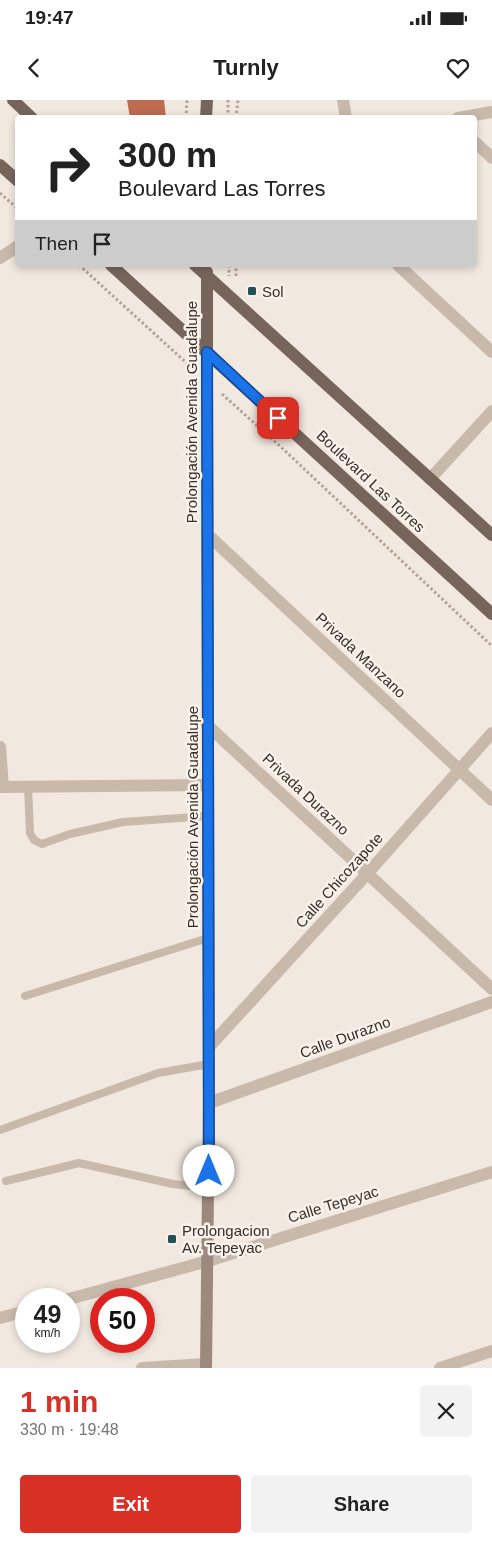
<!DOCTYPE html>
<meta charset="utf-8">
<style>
:root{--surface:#fff;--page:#f2f2f2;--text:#222;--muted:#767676;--accent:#d93025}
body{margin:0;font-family:Helvetica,sans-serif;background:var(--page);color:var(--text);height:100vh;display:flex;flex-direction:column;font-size:19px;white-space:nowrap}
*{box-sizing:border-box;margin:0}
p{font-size:16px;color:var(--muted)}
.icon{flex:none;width:28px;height:28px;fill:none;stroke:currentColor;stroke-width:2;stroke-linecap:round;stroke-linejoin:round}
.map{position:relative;height:1268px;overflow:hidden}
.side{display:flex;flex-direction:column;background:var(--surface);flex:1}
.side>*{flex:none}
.guide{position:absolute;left:15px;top:15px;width:462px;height:152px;border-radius:5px;box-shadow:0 2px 8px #0003;background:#fff;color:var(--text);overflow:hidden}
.speed{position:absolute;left:15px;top:1188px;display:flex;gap:10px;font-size:25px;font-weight:700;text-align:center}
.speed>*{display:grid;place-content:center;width:65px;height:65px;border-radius:50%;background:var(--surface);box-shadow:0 2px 8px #0003;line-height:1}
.speed small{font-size:12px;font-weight:400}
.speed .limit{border:8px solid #d22;background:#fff;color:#111}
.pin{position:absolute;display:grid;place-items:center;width:42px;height:42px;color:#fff;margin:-21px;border-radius:10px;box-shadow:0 2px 8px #0006}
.me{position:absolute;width:55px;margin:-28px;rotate:0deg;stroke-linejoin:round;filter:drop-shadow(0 0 4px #0008)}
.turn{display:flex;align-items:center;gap:18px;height:105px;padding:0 20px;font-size:22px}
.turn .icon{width:65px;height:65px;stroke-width:2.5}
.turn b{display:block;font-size:35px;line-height:42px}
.then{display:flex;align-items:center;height:48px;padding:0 20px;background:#0003;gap:10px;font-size:19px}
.round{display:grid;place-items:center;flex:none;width:52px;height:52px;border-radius:5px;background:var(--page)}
.summary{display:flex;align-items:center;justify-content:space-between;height:85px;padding:0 20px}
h1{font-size:30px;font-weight:700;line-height:38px;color:var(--accent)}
.action{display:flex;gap:10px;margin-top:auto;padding:10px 20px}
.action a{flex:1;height:58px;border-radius:5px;background:var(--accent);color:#fff;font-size:20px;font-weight:700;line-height:58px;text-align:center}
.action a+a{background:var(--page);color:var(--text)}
.status{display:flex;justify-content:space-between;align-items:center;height:35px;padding:0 25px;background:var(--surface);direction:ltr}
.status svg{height:14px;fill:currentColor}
header{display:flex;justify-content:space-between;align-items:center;height:65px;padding:0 20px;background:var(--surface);font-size:22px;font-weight:700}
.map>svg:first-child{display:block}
</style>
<div class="status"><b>19:47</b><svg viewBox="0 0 49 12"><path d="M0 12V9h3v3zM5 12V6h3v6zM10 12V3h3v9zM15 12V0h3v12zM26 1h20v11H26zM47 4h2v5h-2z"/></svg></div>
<header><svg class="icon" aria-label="back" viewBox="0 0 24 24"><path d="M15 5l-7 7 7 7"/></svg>Turnly<svg class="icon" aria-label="heart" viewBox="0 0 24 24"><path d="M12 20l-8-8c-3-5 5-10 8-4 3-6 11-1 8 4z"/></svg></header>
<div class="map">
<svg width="492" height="1268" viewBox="0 0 492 1268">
<rect width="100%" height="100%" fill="#f1e8df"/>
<path fill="#bd6c51" d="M 127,0 L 164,0 L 166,18 L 130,18 Z"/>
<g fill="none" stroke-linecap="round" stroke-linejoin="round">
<g stroke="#b4a395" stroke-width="3" stroke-dasharray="2.5 2.5" stroke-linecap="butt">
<path d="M 228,0 L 228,18"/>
<path d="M 186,18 L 187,0"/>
<path d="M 236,18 L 238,0"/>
<path d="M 0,93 L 18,109"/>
<path d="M 79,165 L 191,267"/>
<path d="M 229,165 L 229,176"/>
<path d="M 236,176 L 236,165"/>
<path d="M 222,294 L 282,348 L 492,546"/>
</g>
<g stroke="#c8b9ab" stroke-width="8">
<path d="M 28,686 L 30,733 L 34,740 L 42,744 L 70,734 L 123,722 L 208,716"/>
<path d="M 25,896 L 208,838"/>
<path d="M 0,1030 L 158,973 L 209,964"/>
<path d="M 6,1081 L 79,1063 L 173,1084 L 209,1088"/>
</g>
<g stroke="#c8b9ab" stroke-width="12">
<path d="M 343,0 L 346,18"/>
<path d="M 458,18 L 492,12"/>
<path d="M 475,42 L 492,58"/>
<path d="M 0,158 L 18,146"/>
<path d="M 398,165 L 492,252"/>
<path d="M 430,379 L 492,311"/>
<path d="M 207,434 L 492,700"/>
<path d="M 207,625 L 492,889"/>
<path d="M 0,647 L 3,687"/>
<path d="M 0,687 L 208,685"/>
<path d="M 209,947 L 367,774 L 492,633"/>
<path d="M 209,1003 L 492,902"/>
<path d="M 69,1199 L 208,1161 L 492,1072"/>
<path d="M 0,1218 L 26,1211"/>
<path d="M 142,1268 L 206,1264"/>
<path d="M 440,1268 L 492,1251"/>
</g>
<path stroke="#9c887d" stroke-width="12" d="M 206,1268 L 209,1003 L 207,252"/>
<g stroke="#77655c" stroke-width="12">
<path d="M 13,0 L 32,18"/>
<path d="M 206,18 L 207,0"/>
<path d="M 0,65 L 18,81"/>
<path d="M 111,165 L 492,514"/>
<path d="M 195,165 L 492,435"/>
<path d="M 207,252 L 207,172"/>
</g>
</g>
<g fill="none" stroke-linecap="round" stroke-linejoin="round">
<g stroke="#114b97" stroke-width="12">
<path id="route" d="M 209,1071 L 207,252 L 278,318"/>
</g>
<use href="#route" stroke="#1a73e8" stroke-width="9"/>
</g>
<g fill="#225155" stroke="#f9f2eb" stroke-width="2">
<rect x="247" y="186" width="10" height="10" rx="2.5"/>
<rect x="167" y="1134" width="10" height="10" rx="2.5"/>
</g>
<g text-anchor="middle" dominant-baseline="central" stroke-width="5" stroke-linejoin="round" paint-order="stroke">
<g font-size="15" fill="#372e2a" stroke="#f9f2eb" text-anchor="start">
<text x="262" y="191">Sol</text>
<text x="182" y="1130">Prolongacion<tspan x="182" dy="17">Av. Tepeyac</tspan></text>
</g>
<g font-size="15" fill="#372e2a" stroke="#f9f2eb">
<text transform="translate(191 312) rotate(-90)">Prolongación Avenida Guadalupe</text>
<text transform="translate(371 381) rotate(43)">Boulevard Las Torres</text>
<text transform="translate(361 555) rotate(43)">Privada Manzano</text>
<text transform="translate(306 694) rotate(43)">Privada Durazno</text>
<text transform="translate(192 717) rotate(-90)">Prolongación Avenida Guadalupe</text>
<text transform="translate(339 780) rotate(-48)">Calle Chicozapote</text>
<text transform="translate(345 937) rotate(-20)">Calle Durazno</text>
<text transform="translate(333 1104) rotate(-17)">Calle Tepeyac</text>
</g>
</g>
</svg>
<div class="speed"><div>49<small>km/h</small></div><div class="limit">50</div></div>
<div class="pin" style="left:278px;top:318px;background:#d93025"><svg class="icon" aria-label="arrive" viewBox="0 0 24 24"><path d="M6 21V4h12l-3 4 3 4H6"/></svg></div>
<svg class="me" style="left:209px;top:1071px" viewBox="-20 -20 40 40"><circle r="19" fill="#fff"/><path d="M0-13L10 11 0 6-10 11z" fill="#1a73e8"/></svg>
<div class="guide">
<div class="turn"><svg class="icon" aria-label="right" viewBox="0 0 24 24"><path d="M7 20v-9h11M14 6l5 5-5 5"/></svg><div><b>300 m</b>Boulevard Las Torres</div></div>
<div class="then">Then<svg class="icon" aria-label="arrive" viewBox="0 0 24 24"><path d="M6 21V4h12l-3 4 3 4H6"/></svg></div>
</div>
</div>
<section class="side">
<div class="summary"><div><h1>1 min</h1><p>330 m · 19:48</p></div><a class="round"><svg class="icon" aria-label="close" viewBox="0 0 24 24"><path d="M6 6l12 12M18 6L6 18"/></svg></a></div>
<div class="action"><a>Exit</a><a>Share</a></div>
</section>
